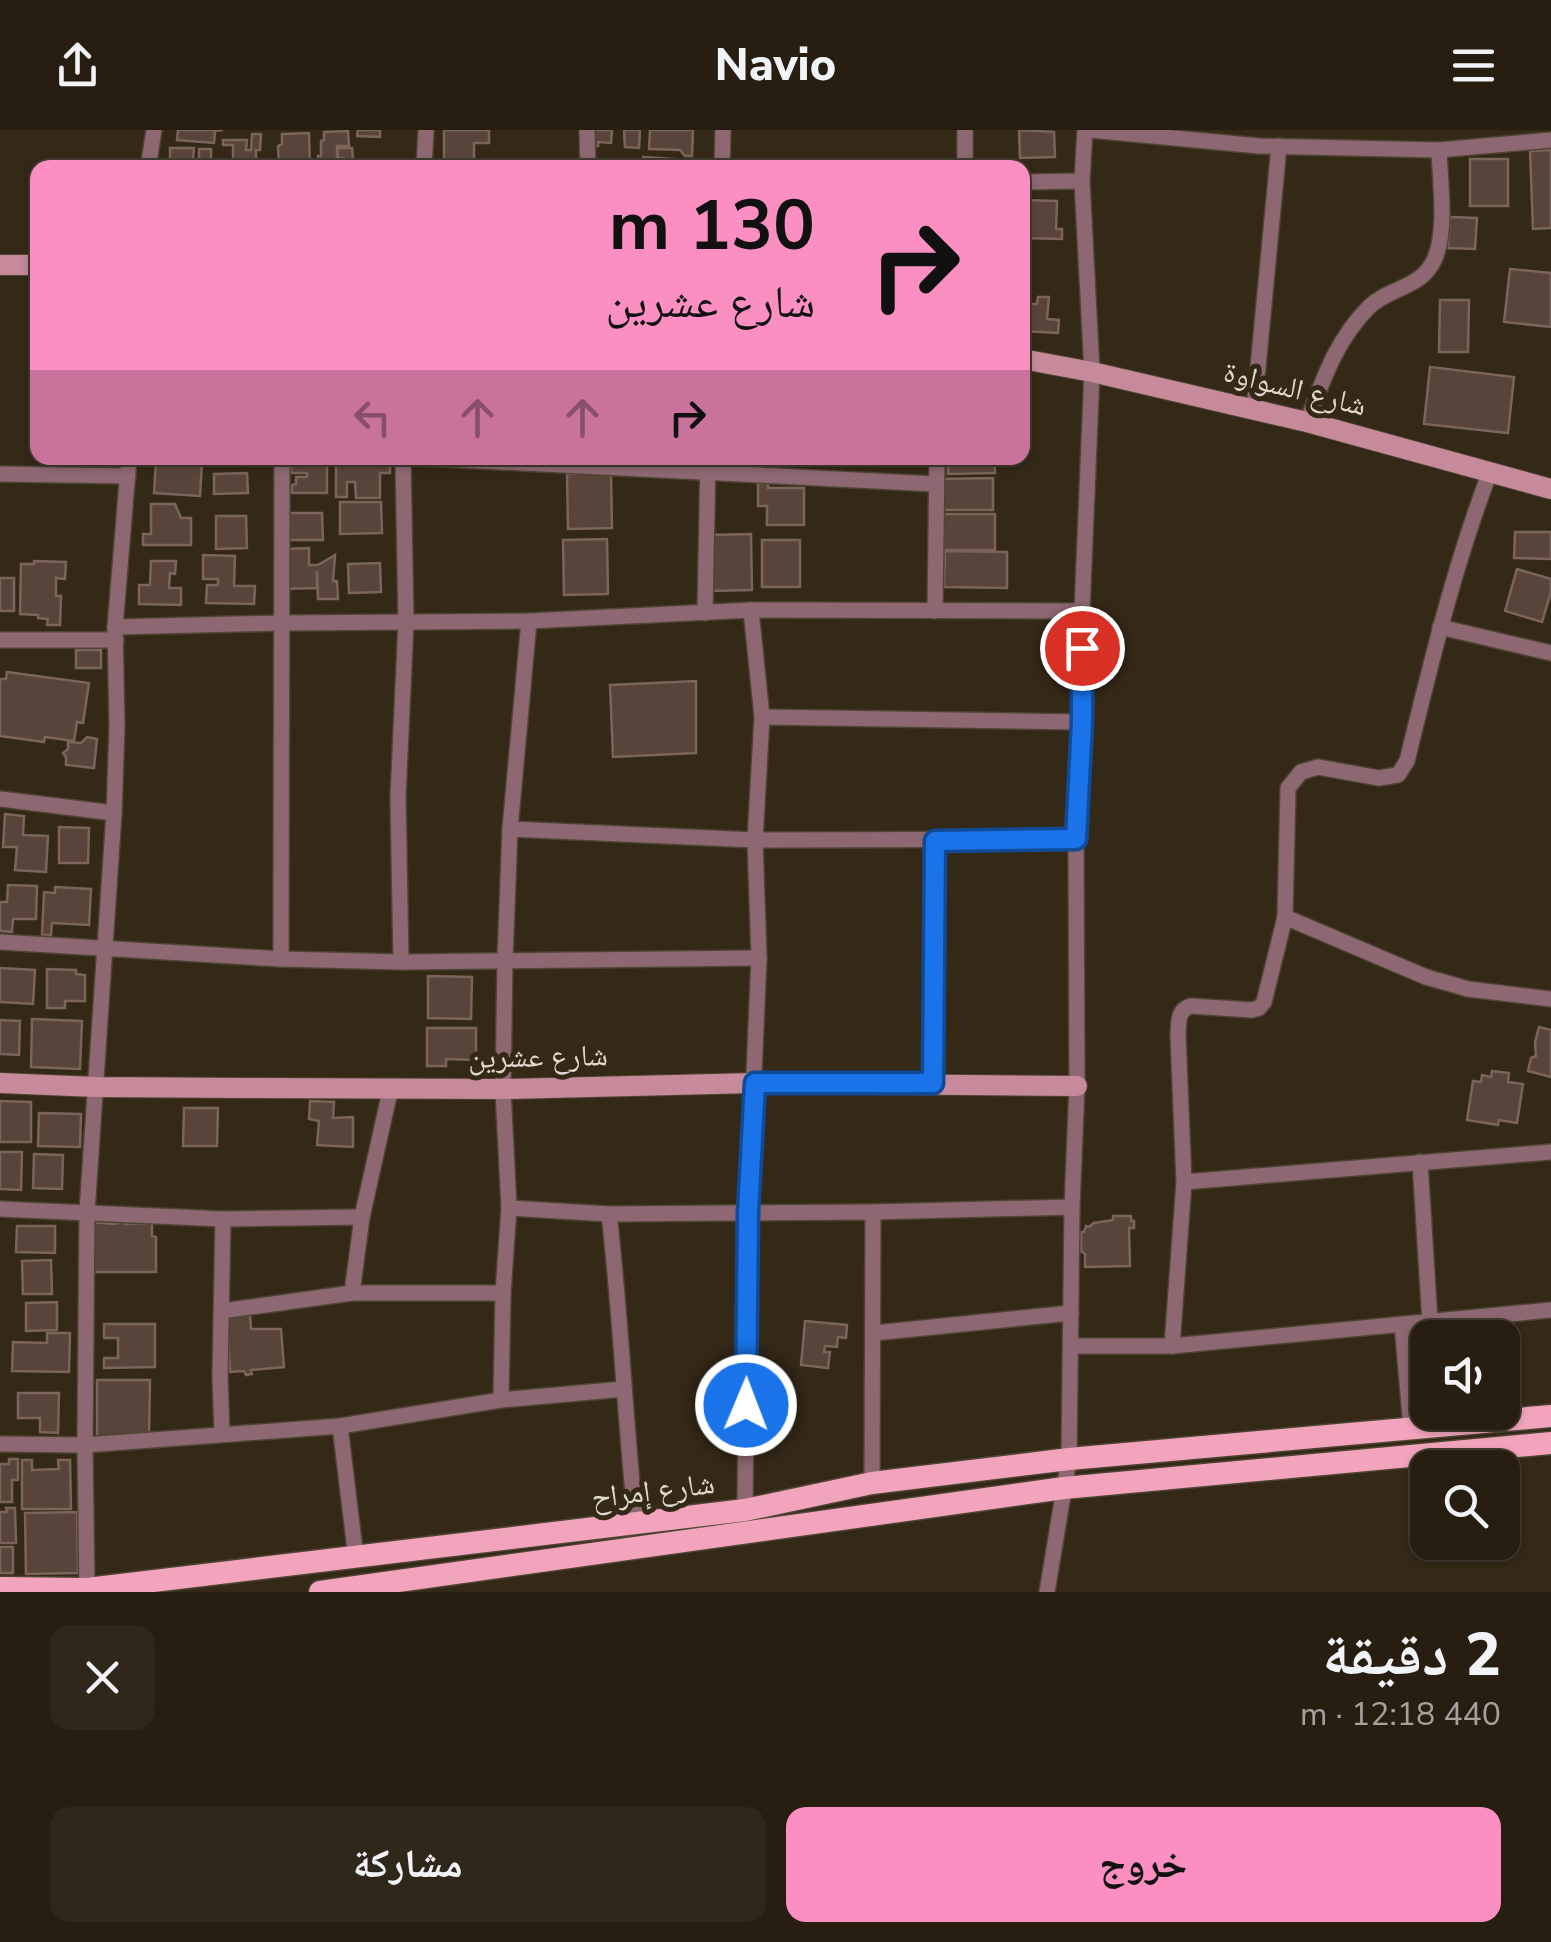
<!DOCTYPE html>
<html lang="ar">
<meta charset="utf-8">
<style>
:root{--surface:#271e11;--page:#2f271a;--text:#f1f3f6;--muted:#a4a29f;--line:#433c31;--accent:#fc8fc2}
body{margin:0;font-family:"Nunito Sans","Noto Naskh Arabic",sans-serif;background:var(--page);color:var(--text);direction:rtl;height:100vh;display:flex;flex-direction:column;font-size:38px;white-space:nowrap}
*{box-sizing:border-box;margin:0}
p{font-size:32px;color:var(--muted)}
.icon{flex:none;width:55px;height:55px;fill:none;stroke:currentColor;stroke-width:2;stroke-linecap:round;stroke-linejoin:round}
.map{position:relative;height:1462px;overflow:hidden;direction:ltr}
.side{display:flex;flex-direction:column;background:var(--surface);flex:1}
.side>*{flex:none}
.banner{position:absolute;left:30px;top:30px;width:1000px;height:305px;border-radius:20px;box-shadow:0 2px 8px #0004,0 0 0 2px var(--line);direction:rtl;background:#fc8fc2;color:#111;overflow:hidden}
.fabs{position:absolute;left:1410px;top:1190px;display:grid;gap:20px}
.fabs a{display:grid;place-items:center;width:110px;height:110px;border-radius:20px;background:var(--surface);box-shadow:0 2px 8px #0004,0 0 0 2px var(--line);font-size:50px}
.pin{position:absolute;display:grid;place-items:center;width:85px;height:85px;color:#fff;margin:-42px;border:5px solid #fff;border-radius:50%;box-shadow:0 2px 10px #0007}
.me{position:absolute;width:110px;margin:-55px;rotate:1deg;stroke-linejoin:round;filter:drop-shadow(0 0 8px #0008)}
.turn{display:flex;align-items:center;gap:35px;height:210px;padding:0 50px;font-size:45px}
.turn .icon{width:130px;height:130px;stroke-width:2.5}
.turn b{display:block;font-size:70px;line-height:85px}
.lanes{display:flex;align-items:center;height:95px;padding:0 50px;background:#0003;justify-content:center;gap:50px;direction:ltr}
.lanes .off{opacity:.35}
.round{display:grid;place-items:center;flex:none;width:105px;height:105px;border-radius:20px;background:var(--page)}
.overview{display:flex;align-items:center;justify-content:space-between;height:170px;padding:0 50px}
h1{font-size:60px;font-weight:800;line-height:75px}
.primary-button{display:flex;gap:20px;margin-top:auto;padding:20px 50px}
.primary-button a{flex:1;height:115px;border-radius:20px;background:var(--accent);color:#111;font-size:40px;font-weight:800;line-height:115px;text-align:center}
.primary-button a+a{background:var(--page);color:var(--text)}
header{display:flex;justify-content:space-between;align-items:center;height:130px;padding:0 50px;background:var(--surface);font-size:45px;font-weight:800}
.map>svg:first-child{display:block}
</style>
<header><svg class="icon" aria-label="menu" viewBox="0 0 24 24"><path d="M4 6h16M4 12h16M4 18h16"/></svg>Navio<svg class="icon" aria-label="share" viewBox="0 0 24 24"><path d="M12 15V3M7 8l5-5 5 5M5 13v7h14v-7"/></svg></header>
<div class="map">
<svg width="1551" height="1462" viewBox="0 0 1551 1462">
<rect width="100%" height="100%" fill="#342817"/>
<g fill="#58443a" stroke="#7b655a" stroke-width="2.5">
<path d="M 178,0 L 223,0 L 215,1 L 214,13 L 177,10 Z"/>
<path d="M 358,0 L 380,0 L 380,7 L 357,6 Z"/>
<path d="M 444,0 L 489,0 L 489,13 L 474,13 L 474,38 L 444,38 Z"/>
<path d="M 593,0 L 612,0 L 611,13 L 598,12 L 598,16 L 593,16 Z"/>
<path d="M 624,0 L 640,0 L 639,18 L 625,17 Z"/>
<path d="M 650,0 L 693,0 L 692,26 L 685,26 L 680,20 L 649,19 Z"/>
<path d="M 1019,0 L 1054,2 L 1055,27 L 1020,28 Z"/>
<path d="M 348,1 L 349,16 L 337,16 L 337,31 L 342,28 L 338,28 L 338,18 L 352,18 L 353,29 L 348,30 L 348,36 L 321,38 L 321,35 L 318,35 L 318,26 L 321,26 L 321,11 L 324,10 L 324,2 Z"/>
<path d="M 309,3 L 310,38 L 279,38 L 278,16 L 282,14 L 282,4 Z"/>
<path d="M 252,4 L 261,4 L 260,20 L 256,20 L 256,38 L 233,38 L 233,15 L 223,15 L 223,10 L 247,10 L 246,20 L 251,20 Z"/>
<path d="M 170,18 L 194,18 L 193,29 L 199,29 L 199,19 L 211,19 L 211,38 L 161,38 L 161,34 L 182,37 L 182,29 L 170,29 Z"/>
<path d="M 1551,20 L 1551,98 L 1533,99 L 1530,21 Z"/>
<path d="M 643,27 L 688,30 L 687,38 L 642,38 Z"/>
<path d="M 594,29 L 629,31 L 629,38 L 594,38 Z"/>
<rect x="1470" y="29" width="38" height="47"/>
<path d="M 1022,70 L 1057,71 L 1056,99 L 1062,99 L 1062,109 L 1022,108 Z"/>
<path d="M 1450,87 L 1477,88 L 1475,119 L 1448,118 Z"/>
<path d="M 1510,139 L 1551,143 L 1551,197 L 1504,192 Z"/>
<path d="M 1022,159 L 1030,160 L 1029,174 L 1037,174 L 1038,167 L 1049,167 L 1047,189 L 1059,190 L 1058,203 L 1022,201 Z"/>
<path d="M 1440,170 L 1469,170 L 1468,222 L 1439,222 Z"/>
<path d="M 1430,237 L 1514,247 L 1508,303 L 1424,294 Z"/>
<path d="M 291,328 L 327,328 L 327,363 L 292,363 L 292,355 L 296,354 L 296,347 L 307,347 L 307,343 L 291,343 Z"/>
<path d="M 336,328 L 390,328 L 390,343 L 380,343 L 380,368 L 356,368 L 355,352 L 347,352 L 347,367 L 336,367 Z"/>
<path d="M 948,328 L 994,328 L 995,343 L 948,344 Z"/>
<path d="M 156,330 L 202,333 L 200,366 L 154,363 Z"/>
<path d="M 247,343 L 248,363 L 214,364 L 214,344 Z"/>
<path d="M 611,343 L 612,398 L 568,399 L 567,344 Z"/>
<path d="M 993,348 L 993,380 L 940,380 L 940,349 Z"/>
<path d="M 758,353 L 768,353 L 768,358 L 804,358 L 804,395 L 767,395 L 767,376 L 758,376 Z"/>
<path d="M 340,372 L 381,372 L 382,403 L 340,404 Z"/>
<path d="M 151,374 L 175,374 L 181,388 L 191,388 L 191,415 L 143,415 L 143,404 L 151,404 Z"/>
<path d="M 288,383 L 322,383 L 323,410 L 289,410 Z"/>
<rect x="943" y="384" width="52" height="36"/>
<path d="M 216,386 L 246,386 L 247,418 L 216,419 Z"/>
<path d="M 1515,402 L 1551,402 L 1551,429 L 1514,428 Z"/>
<path d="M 751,404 L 752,460 L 709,461 L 707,405 Z"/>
<path d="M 607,409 L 608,464 L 564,465 L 563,410 Z"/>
<rect x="762" y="410" width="38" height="47"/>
<path d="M 309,418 L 309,435 L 318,435 L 335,425 L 333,451 L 337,451 L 338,469 L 318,469 L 317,441 L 317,458 L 283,459 L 285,419 Z"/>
<path d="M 945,421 L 1007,422 L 1007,458 L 944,457 Z"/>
<path d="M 203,425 L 235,426 L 234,456 L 255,456 L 254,474 L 206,473 L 207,455 L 218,455 L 218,449 L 203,449 Z"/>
<path d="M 34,431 L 66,432 L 65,449 L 56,448 L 56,466 L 61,466 L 60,495 L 47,495 L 48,489 L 38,488 L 38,485 L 20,484 L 21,434 L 34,434 Z"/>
<path d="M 151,431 L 176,431 L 175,444 L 170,443 L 169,458 L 181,458 L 181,475 L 139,474 L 139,455 L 150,455 Z"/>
<path d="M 380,433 L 381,462 L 349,463 L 348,434 Z"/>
<path d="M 1517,439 L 1551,449 L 1551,462 L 1542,492 L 1505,481 Z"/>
<rect x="0" y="448" width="14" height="33"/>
<rect x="76" y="520" width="25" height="18"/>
<path d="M 7,542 L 89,553 L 83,593 L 77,592 L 74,611 L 45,607 L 44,612 L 0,606 L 0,549 L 6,549 Z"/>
<path d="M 696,551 L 696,623 L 613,627 L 610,555 Z"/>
<path d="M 87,607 L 97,609 L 94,638 L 66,635 L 66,627 L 63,623 L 68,619 L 68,612 L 81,613 Z"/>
<path d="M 5,684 L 24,686 L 23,705 L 48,706 L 46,742 L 15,740 L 17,717 L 3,717 Z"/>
<path d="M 59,697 L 89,698 L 88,733 L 59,733 Z"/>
<path d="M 8,755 L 37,756 L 36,789 L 13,789 L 12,802 L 0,801 L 0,772 L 7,772 Z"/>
<path d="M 55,757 L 91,759 L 89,795 L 52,793 L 51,805 L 42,805 L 44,762 L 55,763 Z"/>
<path d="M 0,838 L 35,840 L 33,874 L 0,872 Z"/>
<path d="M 47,839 L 76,840 L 76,844 L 85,845 L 85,871 L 65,871 L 65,878 L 47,878 Z"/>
<path d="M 428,846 L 472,847 L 471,889 L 428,888 Z"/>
<path d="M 32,889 L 82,891 L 80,939 L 31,937 Z"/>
<path d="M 0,890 L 20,891 L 19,925 L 0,924 Z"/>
<path d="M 1539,897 L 1551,900 L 1551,947 L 1528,941 L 1531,928 L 1536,926 L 1535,912 Z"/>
<path d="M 427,898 L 476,898 L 476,930 L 446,929 L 446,936 L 427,936 Z"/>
<path d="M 1492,941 L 1509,943 L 1508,952 L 1523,954 L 1517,993 L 1499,990 L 1498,995 L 1467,990 L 1473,951 L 1481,952 L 1482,945 L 1491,947 Z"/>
<path d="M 0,971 L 31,972 L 31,1012 L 0,1012 Z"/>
<path d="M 310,971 L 334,972 L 333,988 L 353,987 L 353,1017 L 317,1015 L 319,991 L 309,989 Z"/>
<path d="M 184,978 L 218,978 L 217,1016 L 183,1016 Z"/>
<path d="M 39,983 L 81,984 L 80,1017 L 38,1016 Z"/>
<path d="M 0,1022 L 22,1022 L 21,1060 L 0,1059 Z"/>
<path d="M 34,1024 L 63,1025 L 62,1059 L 33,1058 Z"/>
<path d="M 1113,1086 L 1131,1086 L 1131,1091 L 1134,1091 L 1134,1098 L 1129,1098 L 1130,1136 L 1085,1137 L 1085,1124 L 1081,1121 L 1081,1102 L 1084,1102 L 1086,1096 L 1089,1097 L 1094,1093 L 1113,1090 Z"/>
<path d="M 124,1091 L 125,1094 L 152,1093 L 152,1106 L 156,1107 L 156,1142 L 92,1142 L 92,1092 L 115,1094 Z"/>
<path d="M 17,1096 L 55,1096 L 55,1123 L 16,1122 Z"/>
<path d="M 51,1130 L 52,1164 L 23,1164 L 22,1131 Z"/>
<path d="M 57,1172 L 57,1200 L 26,1201 L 26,1173 Z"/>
<path d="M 250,1184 L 251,1199 L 281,1199 L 284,1237 L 251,1240 L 252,1244 L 246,1245 L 244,1241 L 230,1242 L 227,1185 Z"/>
<path d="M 805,1191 L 847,1195 L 846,1208 L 838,1207 L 837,1217 L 825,1216 L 824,1222 L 830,1222 L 828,1238 L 801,1235 Z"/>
<path d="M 104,1194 L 155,1194 L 155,1237 L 104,1238 L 104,1228 L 118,1228 L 118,1208 L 104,1208 Z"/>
<path d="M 47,1203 L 70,1203 L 69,1242 L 12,1241 L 13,1212 L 47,1213 Z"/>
<path d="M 97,1250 L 150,1250 L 149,1308 L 97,1307 Z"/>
<path d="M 18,1263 L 59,1263 L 58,1303 L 40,1302 L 40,1288 L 18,1288 Z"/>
<path d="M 9,1329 L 18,1329 L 18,1350 L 12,1350 L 12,1372 L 0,1372 L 0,1334 L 9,1334 Z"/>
<path d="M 22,1330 L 32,1330 L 32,1340 L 59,1339 L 58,1330 L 70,1330 L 71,1379 L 22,1379 Z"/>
<path d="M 6,1378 L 15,1378 L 16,1413 L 0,1413 L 0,1382 L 7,1382 Z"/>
<path d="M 77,1382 L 78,1443 L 26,1444 L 25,1383 Z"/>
<rect x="0" y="1417" width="13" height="26"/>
</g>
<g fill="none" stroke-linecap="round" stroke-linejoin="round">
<g stroke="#4f4434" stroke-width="18">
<g id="street">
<path d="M 587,0 L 588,38"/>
<path d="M 1090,0 L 1259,16 L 1439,20 L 1551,10"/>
<path d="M 148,38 L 154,0"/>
<path d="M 424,38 L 426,0"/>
<path d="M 722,38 L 723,0"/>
<path d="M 965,38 L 965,0"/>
<path d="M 1022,52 L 1082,51"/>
<path d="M 1254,279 L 1279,16"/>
<path d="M 1307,292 C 1323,250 1336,210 1369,177 C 1391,156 1422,159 1435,128 C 1447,100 1440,50 1439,20"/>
<path d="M 422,328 L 935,354"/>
<path d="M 0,344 L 128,346"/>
<path d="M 935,481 L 937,328"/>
<path d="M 705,483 L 708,328"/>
<path d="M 115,497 L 282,493 L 529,491 L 751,480 L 1082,481"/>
<path d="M 1440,497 L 1551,523"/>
<path d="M 0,510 L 116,510"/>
<path d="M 762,587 L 1081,592"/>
<path d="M 0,669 L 114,683"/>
<path d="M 510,699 L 755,710 L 1076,709"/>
<path d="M 1285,787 L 1426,847 L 1468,859 L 1551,869"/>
<path d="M 0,812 L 281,829 L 401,832 L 759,828"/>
<path d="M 281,829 L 282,328"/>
<path d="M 401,832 L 398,667 L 406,492 L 403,328"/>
<path d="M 933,953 L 935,711"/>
<path d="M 1420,1032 L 1430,1192"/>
<path d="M 1184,1052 L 1178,905 C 1179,892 1177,880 1191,876 L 1252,880 L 1259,878 L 1264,872 L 1285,787 L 1288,658 L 1301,642 L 1318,637 L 1379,648 L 1398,645 L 1407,631 C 1431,533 1454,436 1490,342"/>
<path d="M 509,1078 L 609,1084 L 873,1082 L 1072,1077"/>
<path d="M 0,1079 L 223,1089 L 362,1087"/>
<path d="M 609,1084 C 621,1187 625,1291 636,1394"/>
<path d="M 352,1163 L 362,1087 L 391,957"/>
<path d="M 222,1181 L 352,1163 L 503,1163"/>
<path d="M 1402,1194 L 1411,1297"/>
<path d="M 874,1203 L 1071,1183"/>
<path d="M 1071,1216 L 1172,1216 L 1551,1180"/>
<path d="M 1172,1216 L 1184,1052 L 1551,1022"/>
<path d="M 501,1270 L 503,1163 L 509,1078 L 503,959 L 505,829 L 510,699 L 529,491"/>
<path d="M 340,1296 L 356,1428"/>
<path d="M 222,1304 L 220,1247 L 223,1089"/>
<path d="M 0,1314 L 85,1315 L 340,1296 L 501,1270 L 624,1259"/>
<path d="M 872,1353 L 873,1082"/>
<path d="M 745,1380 L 748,1082 L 759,828 L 755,710 L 762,587 L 751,480"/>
<path d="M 87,1462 L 85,1315 L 87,1082 L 114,683 L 117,596 L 115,497 L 129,328"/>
<path d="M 1047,1462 L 1069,1329 L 1072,1077 L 1077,956 L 1076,709 L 1081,592 L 1082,481 L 1092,242 L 1082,51 L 1085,0"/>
</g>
</g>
<g stroke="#4f4434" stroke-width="22">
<g id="secondary">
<path d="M 0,135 L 38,135"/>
<path d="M 1022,229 L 1092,242 L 1307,292 L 1551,359"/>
<path d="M 0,953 L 96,957 L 246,958 L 503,959 L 755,953 L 1077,956"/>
</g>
</g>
<g stroke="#4f4434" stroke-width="25">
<g id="primary">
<path d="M 0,1458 L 87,1459 L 745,1380 L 872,1353 L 1069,1329 L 1551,1286"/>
<path d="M 320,1462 L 1064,1358 L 1551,1313"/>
</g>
</g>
<use href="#street" stroke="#8d6872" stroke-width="15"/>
<use href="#secondary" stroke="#c68a9b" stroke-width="20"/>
<use href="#primary" stroke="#f1a4bb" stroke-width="22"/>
</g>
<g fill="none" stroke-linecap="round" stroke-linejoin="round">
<g stroke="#114b97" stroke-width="25">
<path id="route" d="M 746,1275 L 748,1082 L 755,953 L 933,953 L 935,711 L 1076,709 L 1082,592 L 1082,518"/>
</g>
<use href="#route" stroke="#1a73e8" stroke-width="18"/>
</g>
<g text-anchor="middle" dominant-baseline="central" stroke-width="10" stroke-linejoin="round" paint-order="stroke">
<g font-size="30" fill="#dfd7cd" stroke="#342817">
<text transform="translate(1295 259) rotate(14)">شارع السواوة</text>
<text transform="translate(538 927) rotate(-1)">شارع عشرين</text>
<text transform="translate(653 1361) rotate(-7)">شارع إمراح</text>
</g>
</g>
</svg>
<div class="fabs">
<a><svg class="icon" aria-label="sound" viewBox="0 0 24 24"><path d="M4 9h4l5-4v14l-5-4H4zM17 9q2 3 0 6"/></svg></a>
<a><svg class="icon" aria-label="search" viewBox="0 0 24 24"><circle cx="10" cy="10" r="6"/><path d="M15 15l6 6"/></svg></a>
</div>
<div class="pin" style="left:1082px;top:518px;background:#d93025"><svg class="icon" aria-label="arrive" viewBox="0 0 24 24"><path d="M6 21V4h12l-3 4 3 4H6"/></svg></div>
<svg class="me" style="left:746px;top:1275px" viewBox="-20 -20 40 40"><circle r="17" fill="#1a73e8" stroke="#fff" stroke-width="3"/><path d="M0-11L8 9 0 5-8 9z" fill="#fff"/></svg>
<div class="banner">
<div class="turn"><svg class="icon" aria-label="right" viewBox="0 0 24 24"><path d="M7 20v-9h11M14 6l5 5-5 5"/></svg><div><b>130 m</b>شارع عشرين</div></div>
<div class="lanes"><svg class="icon off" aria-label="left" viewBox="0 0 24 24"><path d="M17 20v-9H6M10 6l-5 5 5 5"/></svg><svg class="icon off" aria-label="ahead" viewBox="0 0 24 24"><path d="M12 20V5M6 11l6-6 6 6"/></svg><svg class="icon off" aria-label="ahead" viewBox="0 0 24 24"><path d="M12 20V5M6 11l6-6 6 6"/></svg><svg class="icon" aria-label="right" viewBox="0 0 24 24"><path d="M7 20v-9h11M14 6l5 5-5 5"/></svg></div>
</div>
</div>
<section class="side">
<div class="overview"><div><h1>2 دقيقة</h1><p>440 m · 12:18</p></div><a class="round"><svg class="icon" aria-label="close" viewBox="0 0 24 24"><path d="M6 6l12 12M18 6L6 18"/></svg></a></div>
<div class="primary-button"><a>خروج</a><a>مشاركة</a></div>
</section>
